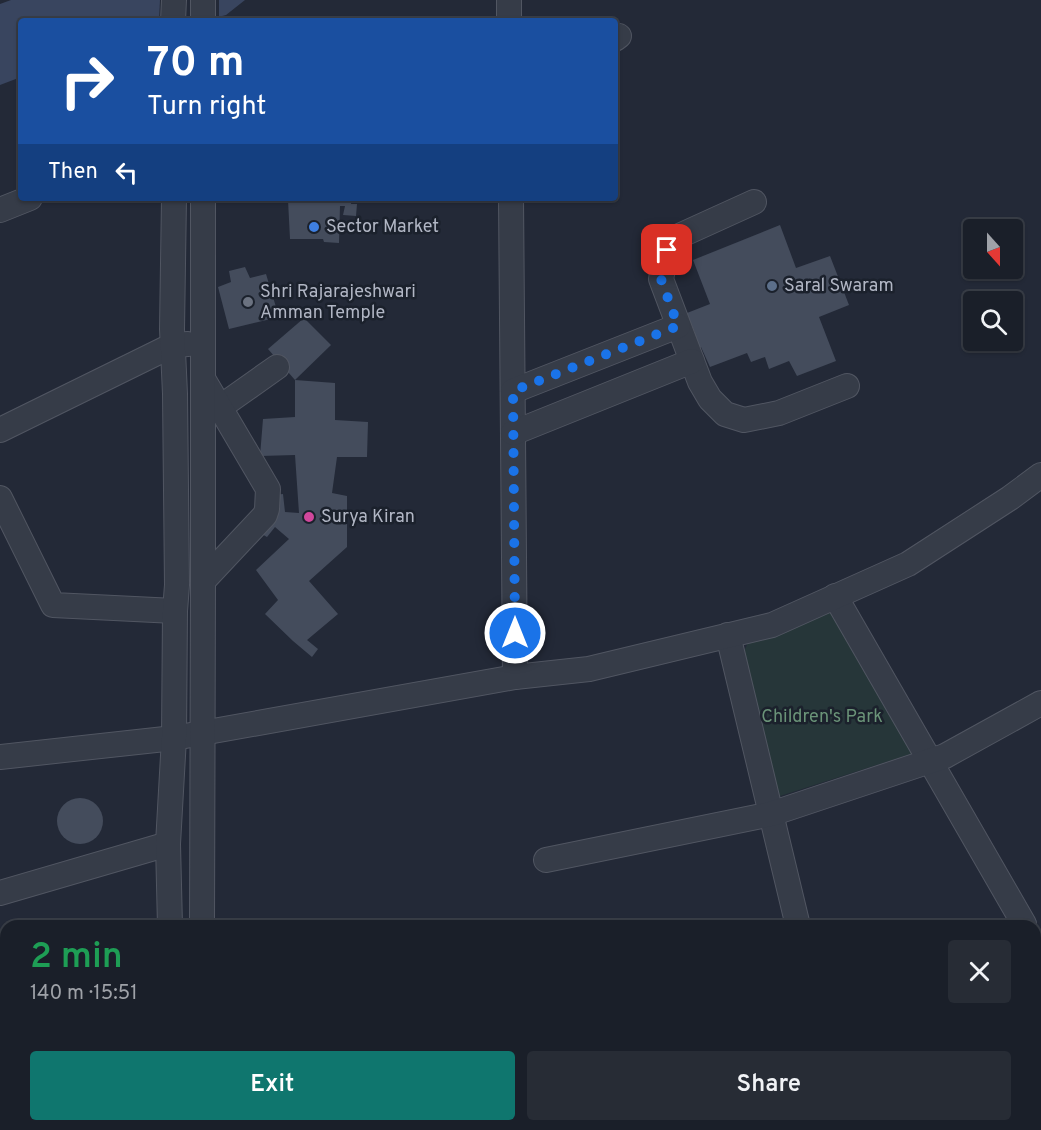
<!DOCTYPE html>
<meta charset="utf-8">
<style>
:root{--surface:#1a1f29;--page:#272c35;--text:#f1f3f6;--muted:#9fa2a8;--line:#383d46;--accent:#0f766e}
body{margin:0;font-family:Overpass,sans-serif;background:var(--page);color:var(--text);height:100vh;display:flex;flex-direction:column;font-size:22px;white-space:nowrap}
*{box-sizing:border-box;margin:0}
p{font-size:20px;color:var(--muted)}
.icon{flex:none;width:33px;height:33px;fill:none;stroke:currentColor;stroke-width:2;stroke-linecap:round;stroke-linejoin:round}
.map{position:relative;flex:1;overflow:hidden}
.drawer{position:absolute;left:0px;top:920px;width:1041px;height:212px;display:flex;flex-direction:column;background:var(--surface);border-radius:18px 18px 0 0;box-shadow:0 2px 4px #0004,0 0 0 2px var(--line)}
.drawer>*{flex:none}
.guide{position:absolute;left:18px;top:18px;width:600px;height:183px;border-radius:6px;box-shadow:0 2px 4px #0004,0 0 0 2px var(--line);background:#1a4fa0;color:#fff;overflow:hidden}
.needle{width:39px;rotate:159deg}
.buttons{position:absolute;left:963px;top:219px;display:grid;gap:12px}
.buttons a{display:grid;place-items:center;width:60px;height:60px;border-radius:6px;background:var(--surface);box-shadow:0 2px 4px #0004,0 0 0 2px var(--line);font-size:30px}
.pin{position:absolute;display:grid;place-items:center;width:51px;height:51px;color:#fff;margin:-26px;border-radius:12px;box-shadow:0 3px 9px #0006}
.me{position:absolute;width:66px;margin:-33px;rotate:0deg;stroke-linejoin:round;filter:drop-shadow(0 0 4px #0008)}
.turn{display:flex;align-items:center;gap:21px;height:126px;padding:0 30px;font-size:27px}
.turn .icon{width:78px;height:78px;stroke-width:2.5}
.turn b{display:block;font-size:42px;line-height:51px}
.then{display:flex;align-items:center;height:57px;padding:0 30px;background:#0003;gap:12px;font-size:22px}
.round{display:grid;place-items:center;flex:none;width:63px;height:63px;border-radius:6px;background:var(--page)}
.head{display:flex;align-items:center;justify-content:space-between;height:102px;padding:0 30px}
h1{font-size:36px;font-weight:600;line-height:45px;color:#1e9e55}
.button{display:flex;gap:12px;margin-top:auto;padding:12px 30px}
.button a{flex:1;height:69px;border-radius:6px;background:var(--accent);color:#fff;font-size:24px;font-weight:600;line-height:69px;text-align:center}
.button a+a{background:var(--page);color:var(--text)}
.map>svg:first-child{display:block}
</style>
<div class="map">
<svg width="1041" height="1130" viewBox="0 0 1041 1130">
<rect width="100%" height="100%" fill="#232937"/>
<path fill="#263639" d="M 833,609 L 914,753 L 777,797 L 743,654 L 749,640 Z"/>
<path fill="#39455f" d="M 11,0 L 245,0 L 226,15 L 203,21 L 21,21 L 21,77 L 0,85 L 0,4 Z"/>
<path fill="#232937" d="M 160,0 L 219,0 L 219,20 L 159,21 Z"/>
<g fill="#444c5c">
<path d="M 265,198 L 352,198 L 351,204 L 357,204 L 356,216 L 343,215 L 345,206 L 340,206 L 339,243 L 324,242 L 323,239 L 290,239 L 288,200 L 265,203 Z"/>
<path d="M 780,225 L 796,268 L 830,256 L 849,305 L 819,317 L 836,361 L 797,376 L 789,361 L 769,369 L 765,357 L 751,362 L 747,353 L 710,367 L 701,347 L 690,352 L 684,337 L 695,333 L 687,313 L 710,304 L 693,260 Z"/>
<path d="M 245,267 L 250,278 L 266,274 L 279,317 L 229,329 L 218,287 L 231,282 L 229,271 Z"/>
<path d="M 304,318 L 331,345 L 295,380 L 268,349 Z"/>
<path d="M 295,380 L 335,383 L 335,420 L 368,422 L 367,457 L 337,457 L 332,493 L 347,496 L 347,547 L 309,581 L 338,614 L 307,640 L 318,649 L 312,657 L 293,641 L 265,614 L 278,600 L 256,570 L 289,539 L 275,527 L 267,537 L 258,532 L 273,495 L 283,494 L 285,512 L 299,513 L 295,455 L 260,456 L 263,419 L 295,417 Z"/>
<circle cx="80" cy="821" r="23"/>
<path d="M 6,1051 L 6,1088 L 0,1090 L 0,1053 Z"/>
<path d="M 233,1125 L 287,1125 L 287,1127 L 283,1130 L 233,1130 Z"/>
</g>
<g fill="none" stroke-linecap="round" stroke-linejoin="round">
<g stroke="#515662" stroke-width="26">
<g id="minor">
<path d="M 509,0 L 509,21"/>
<path d="M 173,21 L 174,0"/>
<path d="M 203,21 L 203,0"/>
<path d="M 615,39 L 619,36"/>
<path d="M 511,198 L 515,677"/>
<path d="M 754,202 L 677,237 L 667,251 L 661,279 L 700,382 L 710,399 L 725,414 L 744,420 L 779,413 L 847,386"/>
<path d="M 0,210 L 30,198"/>
<path d="M 513,391 L 678,326"/>
<path d="M 219,408 L 277,367"/>
<path d="M 0,430 L 173,345 L 188,344"/>
<path d="M 513,433 L 692,361"/>
<path d="M 0,498 L 53,605 L 175,611"/>
<path d="M 203,581 L 265,515 L 267,509 L 268,489 L 205,382"/>
<path d="M 835,596 L 1024,924"/>
<path d="M 728,635 L 798,926"/>
<path d="M 0,757 L 174,738 L 515,677 L 589,669 L 772,625 L 908,564 L 1010,498 L 1041,475"/>
<path d="M 546,860 L 771,814 L 945,756 L 1041,703"/>
<path d="M 0,893 L 168,844"/>
<path d="M 170,926 L 168,844 L 174,738 L 175,611 L 177,585 L 175,394 L 172,329 L 174,198"/>
<path d="M 202,926 L 203,581 L 203,198"/>
<path d="M 0,1112 L 6,1111"/>
<path d="M 175,1125 L 175,1130"/>
<path d="M 204,1125 L 204,1130"/>
</g>
</g>
<g stroke="#414652" stroke-width="34">
<g id="highway">
<path d="M 1035,1029 L 1041,1026"/>
<path d="M 820,1130 L 831,1125"/>
</g>
</g>
<use href="#minor" stroke="#363c48" stroke-width="24"/>
<use href="#highway" stroke="#6d6654" stroke-width="33"/>
</g>
<g fill="none" stroke-linecap="round" stroke-linejoin="round">
<path stroke="#1a73e8" stroke-width="10" stroke-dasharray="0 18" d="M 515,633 L 513,391 L 678,326 L 661,279 L 667,250"/>
</g>
<circle fill="#3f7fe0" stroke="#1b212c" stroke-width="2" cx="314" cy="227" r="6"/>
<circle fill="#5c6f8a" stroke="#1b212c" stroke-width="2" cx="772" cy="286" r="6"/>
<circle fill="#6b7280" stroke="#1b212c" stroke-width="2" cx="248" cy="302" r="6"/>
<circle fill="#d1479c" stroke="#1b212c" stroke-width="2" cx="309" cy="517" r="6"/>
<g text-anchor="middle" dominant-baseline="central" stroke-width="5" stroke-linejoin="round" paint-order="stroke">
<g font-size="18" fill="#b1b6c4" stroke="#1b212c" text-anchor="start">
<text x="326" y="227">Sector Market</text>
<text x="784" y="286">Saral Swaram</text>
<text x="260" y="292">Shri Rajarajeshwari<tspan x="260" dy="21">Amman Temple</tspan></text>
<text x="321" y="517">Surya Kiran</text>
</g>
<g font-size="18" fill="#6a9378" stroke="#1b212c">
<text x="822" y="717">Children's Park</text>
</g>
</g>
</svg>
<div class="buttons">
<a><svg class="needle" viewBox="-14 -14 28 28"><path d="M0-13l5 13h-10z" fill="#e53935"/><path d="M0 13l5-13h-10z" fill="#9fa2a8"/></svg></a>
<a><svg class="icon" aria-label="search" viewBox="0 0 24 24"><circle cx="10" cy="10" r="6"/><path d="M15 15l6 6"/></svg></a>
</div>
<div class="pin" style="left:667px;top:250px;background:#d93025"><svg class="icon" aria-label="arrive" viewBox="0 0 24 24"><path d="M6 21V4h12l-3 4 3 4H6"/></svg></div>
<svg class="me" style="left:515px;top:633px" viewBox="-20 -20 40 40"><circle r="17" fill="#1a73e8" stroke="#fff" stroke-width="3"/><path d="M0-11L8 9 0 5-8 9z" fill="#fff"/></svg>
<div class="guide">
<div class="turn"><svg class="icon" aria-label="right" viewBox="0 0 24 24"><path d="M7 20v-9h11M14 6l5 5-5 5"/></svg><div><b>70 m</b>Turn right</div></div>
<div class="then">Then<svg class="icon" aria-label="left" viewBox="0 0 24 24"><path d="M17 20v-9H6M10 6l-5 5 5 5"/></svg></div>
</div>
<section class="drawer">
<div class="head"><div><h1>2 min</h1><p>140 m · 15:51</p></div><a class="round"><svg class="icon" aria-label="close" viewBox="0 0 24 24"><path d="M6 6l12 12M18 6L6 18"/></svg></a></div>
<div class="button"><a>Exit</a><a>Share</a></div>
</section>
</div>
